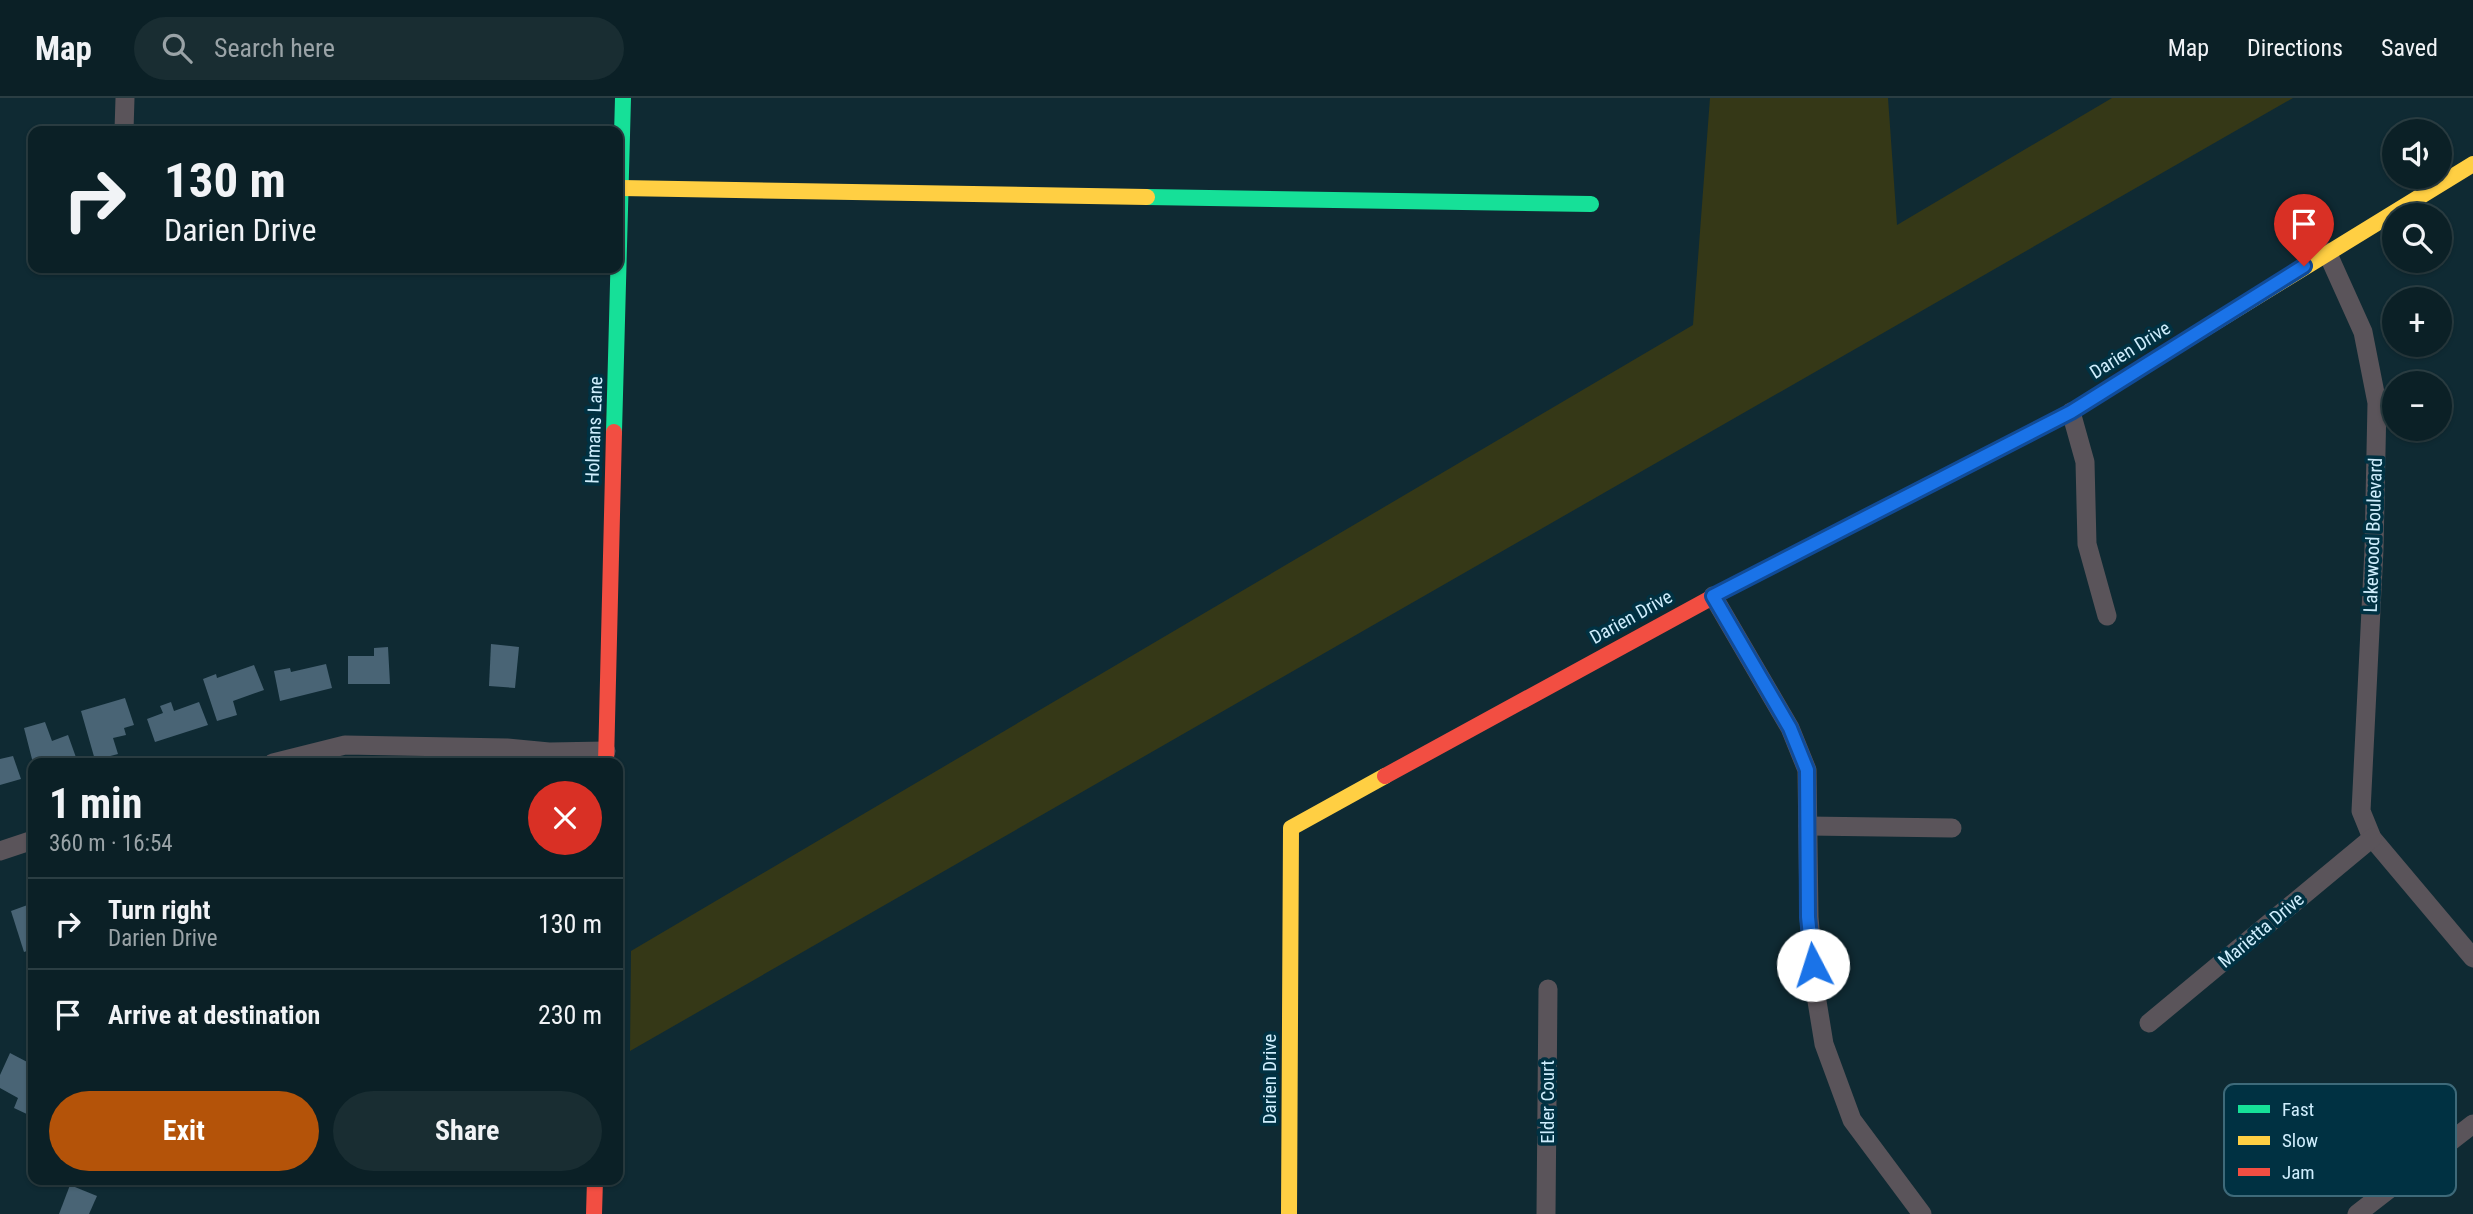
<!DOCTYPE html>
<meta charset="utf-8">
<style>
:root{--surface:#0b2026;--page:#192d32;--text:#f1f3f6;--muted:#9aa3a7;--line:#2b3e43;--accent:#b45309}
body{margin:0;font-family:"Roboto Condensed",sans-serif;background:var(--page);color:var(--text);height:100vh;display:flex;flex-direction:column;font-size:26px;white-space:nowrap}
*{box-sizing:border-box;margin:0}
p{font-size:23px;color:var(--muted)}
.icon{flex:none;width:38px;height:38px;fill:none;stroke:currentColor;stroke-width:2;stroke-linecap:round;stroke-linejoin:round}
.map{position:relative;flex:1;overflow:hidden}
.panel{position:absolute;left:28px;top:660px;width:595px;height:427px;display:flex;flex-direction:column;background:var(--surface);border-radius:14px;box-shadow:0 2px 5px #0004,0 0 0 2px var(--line)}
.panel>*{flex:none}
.top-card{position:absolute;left:28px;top:28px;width:595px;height:147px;border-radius:14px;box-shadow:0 2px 5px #0004,0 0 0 2px var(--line);background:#0b2026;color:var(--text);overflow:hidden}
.controls{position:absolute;left:2382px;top:21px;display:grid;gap:14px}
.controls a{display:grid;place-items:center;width:70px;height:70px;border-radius:50%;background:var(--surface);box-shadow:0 2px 5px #0004,0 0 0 2px var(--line);font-size:35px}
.pin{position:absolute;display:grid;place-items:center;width:60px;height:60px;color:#fff;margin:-72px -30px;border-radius:50% 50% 50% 0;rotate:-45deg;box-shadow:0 0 7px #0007}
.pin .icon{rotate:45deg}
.me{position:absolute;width:77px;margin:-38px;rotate:355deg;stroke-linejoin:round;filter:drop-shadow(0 0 5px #0008)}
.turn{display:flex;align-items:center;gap:24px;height:147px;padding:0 21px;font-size:32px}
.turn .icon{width:91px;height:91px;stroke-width:2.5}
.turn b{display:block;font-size:49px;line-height:60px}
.round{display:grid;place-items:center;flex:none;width:74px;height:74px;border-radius:37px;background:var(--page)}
.overview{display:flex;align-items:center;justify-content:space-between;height:119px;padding:0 21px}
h1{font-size:42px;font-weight:700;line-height:52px}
.action{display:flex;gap:14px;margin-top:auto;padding:14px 21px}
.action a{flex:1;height:80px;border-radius:42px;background:var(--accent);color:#fff;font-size:28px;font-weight:700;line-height:80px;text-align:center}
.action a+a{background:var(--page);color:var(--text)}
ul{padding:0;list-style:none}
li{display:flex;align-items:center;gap:21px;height:91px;padding:0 21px;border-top:2px solid var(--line)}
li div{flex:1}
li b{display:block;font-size:26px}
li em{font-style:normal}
header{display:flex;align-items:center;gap:42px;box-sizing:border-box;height:98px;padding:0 35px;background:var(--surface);border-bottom:2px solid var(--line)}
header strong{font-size:33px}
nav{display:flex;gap:38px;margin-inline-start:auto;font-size:24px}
.search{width:490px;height:63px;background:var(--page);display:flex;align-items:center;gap:18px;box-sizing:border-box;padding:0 24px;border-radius:38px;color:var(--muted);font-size:26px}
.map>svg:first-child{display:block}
</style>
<header>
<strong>Map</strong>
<div class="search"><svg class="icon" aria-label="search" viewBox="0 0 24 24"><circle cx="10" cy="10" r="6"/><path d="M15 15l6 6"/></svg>Search here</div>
<nav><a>Map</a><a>Directions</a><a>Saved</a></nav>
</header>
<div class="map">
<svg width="2473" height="1116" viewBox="0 0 2473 1116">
<rect width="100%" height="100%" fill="#0f2a33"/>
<path fill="#353817" d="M 1710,0 L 1888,0 L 1897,127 L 2112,0 L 2293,0 L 630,953 L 631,853 L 1693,227 Z"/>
<g fill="#496475">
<path d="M 491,546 L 519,549 L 515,590 L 489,588 Z"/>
<path d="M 388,549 L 390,586 L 348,586 L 348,558 L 374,558 L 374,550 Z"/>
<path d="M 326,566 L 332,590 L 280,603 L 274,573 L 290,570 L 291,574 Z"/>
<path d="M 254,567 L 264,592 L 233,603 L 237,617 L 217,623 L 203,581 L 216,576 L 217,580 Z"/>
<path d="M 125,600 L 134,627 L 124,630 L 126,637 L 113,640 L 118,656 L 95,662 L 81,613 Z"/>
<path d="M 171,604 L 174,613 L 199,604 L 208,627 L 155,644 L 147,621 L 163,615 L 160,608 Z"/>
<path d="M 45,624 L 52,643 L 68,637 L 78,665 L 33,665 L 24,630 Z"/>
<path d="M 13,658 L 21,681 L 0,687 L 0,661 Z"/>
<path d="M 33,805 L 33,851 L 24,854 L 11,813 Z"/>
<path d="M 10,955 L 33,967 L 33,1013 L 31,1018 L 14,1010 L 18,1000 L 0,990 L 0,977 Z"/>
<path d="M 70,1087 L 97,1098 L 89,1116 L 59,1116 Z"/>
</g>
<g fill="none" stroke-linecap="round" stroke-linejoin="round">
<g stroke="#5a545a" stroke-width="19">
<path d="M 124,33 L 125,0"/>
<path d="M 2327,154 L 2363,234 L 2377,305 L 2374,451 L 2361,713 L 2372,740 L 2473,860"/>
<path d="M 2071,314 L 2085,364 L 2087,446 L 2107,518"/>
<path d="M 1713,498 L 1790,630 L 1807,672 L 1809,819 L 1815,891 L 1824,946 L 1852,1022 L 1922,1116"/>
<path d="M 273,665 L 345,647 L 507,650 L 549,654 L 606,653"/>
<path d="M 1808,728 L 1952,730"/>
<path d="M 0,753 L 33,742"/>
<path d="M 2149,925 L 2372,740"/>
<path d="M 1546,1116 L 1548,891"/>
<path d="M 2357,1116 L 2473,1026"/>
</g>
<g stroke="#16e098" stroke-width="16">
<path d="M 1147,99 L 1591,106"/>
<path d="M 614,334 L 623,0"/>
<path d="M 1742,483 L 2071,314 L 2146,267"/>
</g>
<g stroke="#ffcf43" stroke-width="16">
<path d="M 621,90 L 1147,99"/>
<path d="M 2146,267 L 2473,66"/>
<path d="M 1289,1116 L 1291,730 L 1385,678"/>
</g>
<g stroke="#f24e42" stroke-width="16">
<path d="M 606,665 L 614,334"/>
<path d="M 1385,678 L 1742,483"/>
<path d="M 594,1116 L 595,1082"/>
</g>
</g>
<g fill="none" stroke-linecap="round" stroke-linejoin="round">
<g stroke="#114b97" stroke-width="18">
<path id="route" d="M 1813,867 L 1808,819 L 1807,672 L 1790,630 L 1713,498 L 2071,314 L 2304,168"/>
</g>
<use href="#route" stroke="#1a73e8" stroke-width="12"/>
</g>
<g text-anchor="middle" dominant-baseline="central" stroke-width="7" stroke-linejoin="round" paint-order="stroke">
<g font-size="19" fill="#cfeefd" stroke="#003142">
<text transform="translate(2130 252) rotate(-32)">Darien Drive</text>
<text transform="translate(594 332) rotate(-88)">Holmans Lane</text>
<text transform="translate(2373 437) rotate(-88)">Lakewood Boulevard</text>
<text transform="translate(1631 519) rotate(-29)">Darien Drive</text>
<text transform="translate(2261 832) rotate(-40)">Marietta Drive</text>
<text transform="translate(1269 981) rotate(-90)">Darien Drive</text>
<text transform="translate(1547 1004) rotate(-90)">Elder Court</text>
</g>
</g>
<rect x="2224" y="986" width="232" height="112" rx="10" fill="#003142" stroke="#3e6a7a" stroke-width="2"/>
<rect x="2238" y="1007" width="32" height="8" fill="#16e098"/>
<rect x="2238" y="1038" width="32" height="9" fill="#ffcf43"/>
<rect x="2238" y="1070" width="32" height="8" fill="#f24e42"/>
<g font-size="19" fill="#cfeefd">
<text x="2282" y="1018">Fast</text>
<text x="2282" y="1049">Slow</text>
<text x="2282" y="1081">Jam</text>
</g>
</svg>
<div class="controls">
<a><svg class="icon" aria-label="sound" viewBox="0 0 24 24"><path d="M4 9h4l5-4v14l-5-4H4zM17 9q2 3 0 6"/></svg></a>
<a><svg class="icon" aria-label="search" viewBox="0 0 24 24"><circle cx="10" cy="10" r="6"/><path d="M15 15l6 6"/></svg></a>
<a>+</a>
<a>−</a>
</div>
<div class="pin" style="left:2304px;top:168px;background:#d93025"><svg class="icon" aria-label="arrive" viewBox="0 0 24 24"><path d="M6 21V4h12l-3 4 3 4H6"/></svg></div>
<svg class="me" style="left:1813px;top:867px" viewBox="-20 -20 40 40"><circle r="19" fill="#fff"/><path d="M0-13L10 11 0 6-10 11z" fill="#1a73e8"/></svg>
<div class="top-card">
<div class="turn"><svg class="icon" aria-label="right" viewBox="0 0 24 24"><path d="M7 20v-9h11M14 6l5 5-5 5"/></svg><div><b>130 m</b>Darien Drive</div></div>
</div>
<section class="panel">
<div class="overview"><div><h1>1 min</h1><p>360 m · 16:54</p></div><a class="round" style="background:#d93025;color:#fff"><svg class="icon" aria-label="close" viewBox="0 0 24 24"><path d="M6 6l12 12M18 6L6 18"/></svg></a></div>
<ul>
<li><svg class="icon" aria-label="right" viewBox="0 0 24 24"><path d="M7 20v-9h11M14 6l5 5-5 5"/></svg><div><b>Turn right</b><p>Darien Drive</p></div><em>130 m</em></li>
<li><svg class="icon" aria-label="arrive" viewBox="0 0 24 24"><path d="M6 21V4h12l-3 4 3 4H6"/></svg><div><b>Arrive at destination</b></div><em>230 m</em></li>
</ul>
<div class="action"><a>Exit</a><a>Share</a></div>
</section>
</div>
